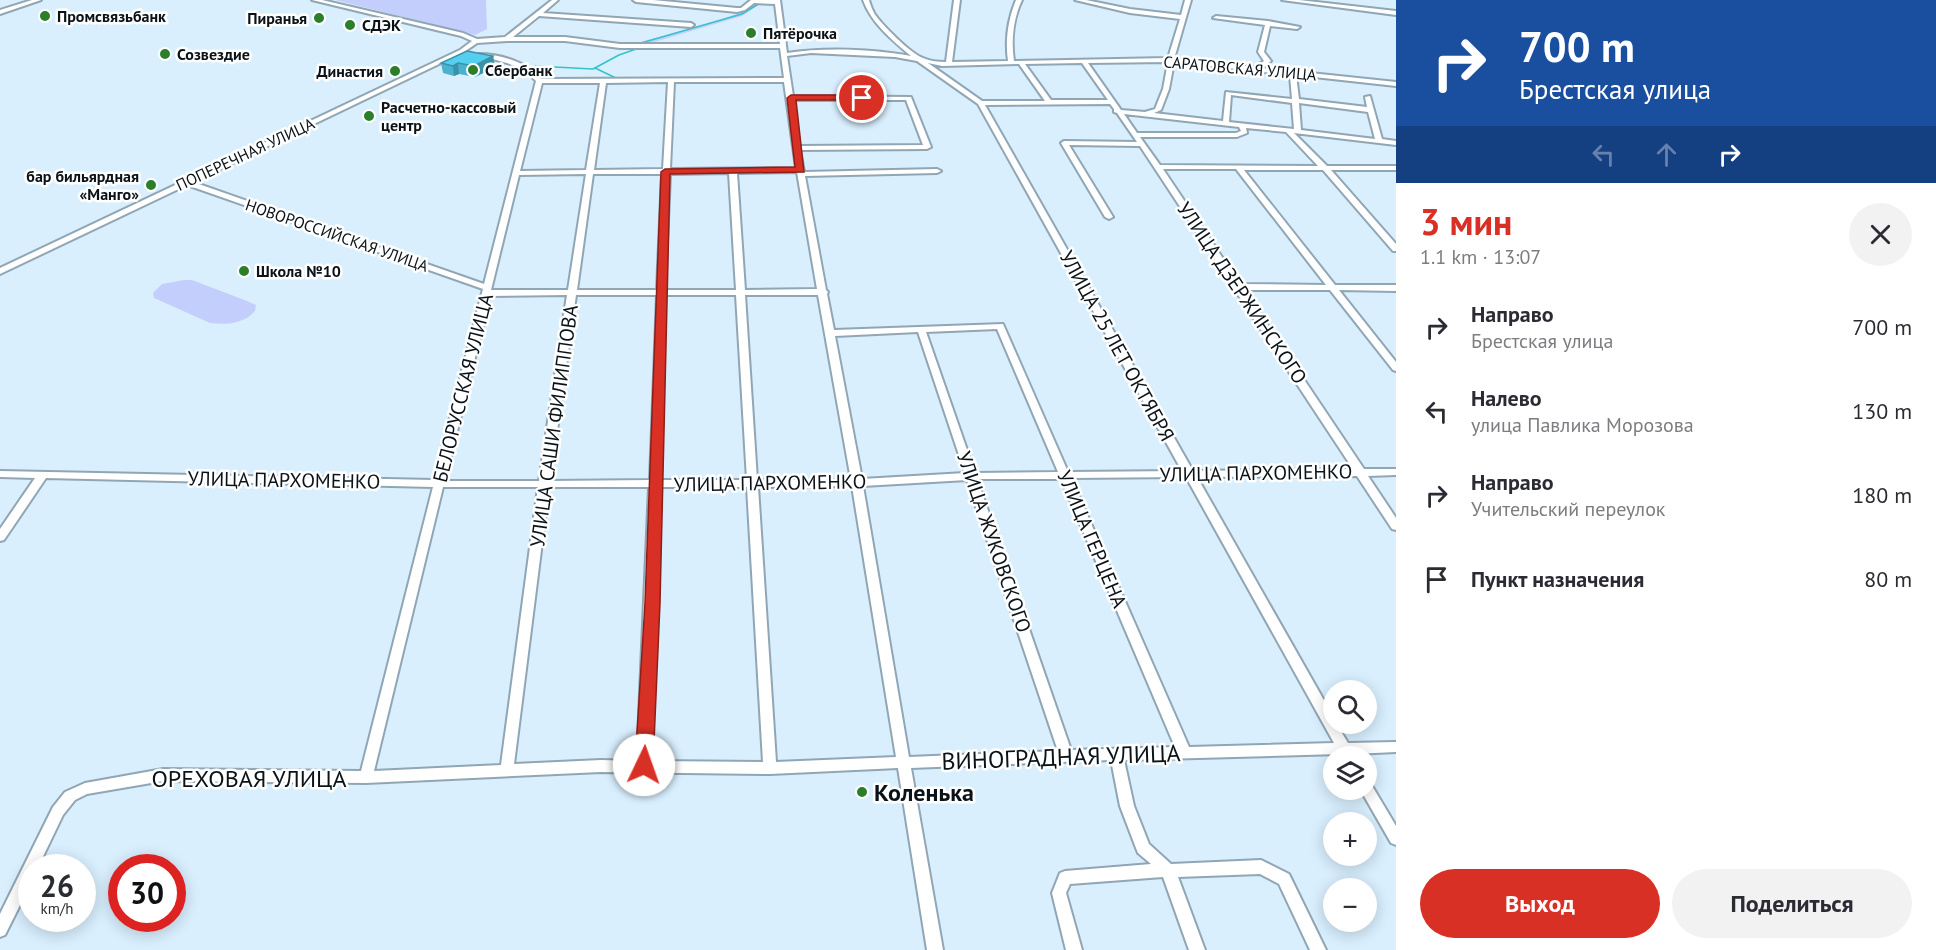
<!DOCTYPE html>
<html lang="ru">
<meta charset="utf-8">
<style>
:root{--surface:#fff;--page:#f2f2f3;--text:#2b2b33;--muted:#7c7c81;--accent:#d93025}
body{margin:0;font-family:"PT Sans",sans-serif;background:var(--page);color:var(--text);height:100vh;display:flex;flex-direction:column;font-size:22px;white-space:nowrap}
*{box-sizing:border-box;margin:0}
p{font-size:20px;color:var(--muted)}
.icon{flex:none;width:33px;height:33px;fill:none;stroke:currentColor;stroke-width:2;stroke-linecap:round;stroke-linejoin:round}
.map{position:relative;flex:1;overflow:hidden}
.drawer{display:flex;flex-direction:column;background:var(--surface);width:540px}
.drawer>*{flex:none}
.banner{background:#1a4fa0;color:#fff;overflow:hidden}
.controls{position:absolute;left:1323px;top:680px;display:grid;gap:12px}
.controls a{display:grid;place-items:center;width:54px;height:54px;border-radius:50%;background:var(--surface);box-shadow:0 3px 15px #0003;font-size:30px}
.speed{position:absolute;left:18px;top:854px;display:flex;gap:12px;font-size:30px;font-weight:700;text-align:center}
.speed>*{display:grid;place-content:center;width:78px;height:78px;border-radius:50%;background:var(--surface);box-shadow:0 3px 15px #0003;line-height:1}
.speed small{font-size:15px;font-weight:400}
.speed .limit{border:9px solid #d22;background:#fff;color:#111}
.pin{position:absolute;display:grid;place-items:center;width:51px;height:51px;color:#fff;margin:-26px;border:3px solid #fff;border-radius:50%;box-shadow:0 2px 6px #0007}
.me{position:absolute;width:66px;margin:-33px;rotate:3deg;stroke-linejoin:round;filter:drop-shadow(0 0 4px #0008)}
.turn{display:flex;align-items:center;gap:21px;height:126px;padding:0 24px;font-size:27px}
.turn .icon{width:78px;height:78px;stroke-width:2.5}
.turn b{display:block;font-size:42px;line-height:51px}
.lanes{display:flex;align-items:center;height:57px;padding:0 24px;background:#0003;justify-content:center;gap:30px;direction:ltr}
.lanes .off{opacity:.35}
.round{display:grid;place-items:center;flex:none;width:63px;height:63px;border-radius:32px;background:var(--page)}
.headline{display:flex;align-items:center;justify-content:space-between;height:102px;padding:0 24px}
h1{font-size:36px;font-weight:700;line-height:45px;color:var(--accent)}
.primary-button{display:flex;gap:12px;margin-top:auto;padding:12px 24px}
.primary-button a{flex:1;height:69px;border-radius:36px;background:var(--accent);color:#fff;font-size:24px;font-weight:700;line-height:69px;text-align:center}
.primary-button a+a{background:var(--page);color:var(--text)}
ul{padding:0;list-style:none}
li{display:flex;align-items:center;gap:18px;height:84px;padding:0 24px}
li div{flex:1}
li b{display:block;font-size:22px}
li em{font-style:normal}
main{display:flex;flex:1;min-height:0}
.map>svg:first-child{display:block}
</style>
<main>
<div class="map">
<svg width="1396" height="950" viewBox="0 0 1396 950">
<rect width="100%" height="100%" fill="#d9effe"/>
<g fill="#c4cefd">
<path d="M 335,0 L 486,0 L 487,29 L 475,35 Z"/>
<path d="M 756,3 L 760,4 L 742,16 L 644,45 L 637,43 L 710,23 L 736,14 Z"/>
<path d="M 184,280 L 192,280 L 247,301 L 256,305 L 255,311 C 244,324 226,325 210,323 L 154,298 L 153,293 L 162,284 Z"/>
</g>
<g fill="none" stroke-linecap="round" stroke-linejoin="round">
<g stroke="#33c3c9" stroke-width="1.5">
<path d="M 609,43 L 627,44"/>
<path d="M 641,45 L 641,43 L 742,14 L 760,3"/>
<path d="M 535,66 L 593,69 L 619,55 L 639,48"/>
<path d="M 595,68 L 618,79"/>
</g>
<g stroke="#91a6b4" stroke-width="4">
<g id="minor">
<path d="M 32,0 L 41,0 L 0,14 L 0,10 Z"/>
<path d="M 312,0 L 322,0 L 463,33 L 477,39 L 505,37 L 552,0 L 558,0 L 543,13 L 691,23 L 694,25 L 691,27 L 539,16 L 513,37 L 565,37 L 620,44 L 780,44 L 775,4 L 754,3 L 745,10 L 737,12 L 636,2 L 633,0 L 653,0 L 737,8 L 741,8 L 751,0 L 780,0 L 787,53 C 824,47 874,49 911,56 C 892,40 872,24 863,0 L 869,0 C 870,4 872,9 874,13 C 881,24 911,54 923,58 C 930,61 939,62 946,62 L 954,0 L 960,0 L 952,62 L 1008,61 C 1005,41 1008,19 1016,0 L 1022,0 C 1013,19 1011,41 1014,61 L 1168,58 L 1180,19 L 1130,13 L 1075,0 L 1086,0 L 1130,9 L 1181,15 L 1185,0 L 1191,0 L 1174,59 L 1255,67 L 1264,61 L 1258,52 L 1265,25 L 1213,18 L 1216,16 L 1268,21 L 1300,27 L 1297,29 L 1270,26 L 1264,52 L 1271,61 L 1262,68 L 1396,82 L 1396,86 L 1296,75 L 1299,99 L 1367,107 L 1365,97 L 1370,96 L 1382,139 L 1396,141 L 1396,145 L 1294,133 L 1327,166 L 1396,166 L 1396,170 L 1331,170 L 1396,244 L 1396,251 L 1393,251 L 1323,170 L 1244,170 L 1335,285 L 1396,285 L 1396,291 L 1339,290 L 1396,362 L 1396,371 L 1393,370 L 1330,290 L 1244,290 L 1364,469 L 1396,469 L 1396,475 L 1368,476 L 1396,518 L 1396,530 L 1392,529 L 1357,476 L 1197,477 L 1334,718 L 1334,723 L 1336,723 L 1348,743 L 1396,742 L 1396,752 L 1354,754 L 1355,756 L 1341,756 L 1340,754 L 1124,760 L 1134,806 L 1149,844 L 1171,864 L 1261,860 L 1289,874 L 1326,950 L 1310,950 L 1279,884 L 1260,874 L 1178,877 L 1205,950 L 1189,950 L 1163,877 L 1070,884 L 1066,893 L 1082,950 L 1066,950 L 1052,893 L 1060,873 L 1065,871 L 1151,864 L 1138,853 L 1136,848 L 1120,806 L 1111,760 L 911,768 L 943,950 L 927,950 L 898,768 L 770,774 L 601,772 L 366,783 L 163,781 L 87,794 L 75,800 L 63,815 L 38,867 L 32,867 L 32,881 L 5,935 L 0,937 L 0,914 L 53,807 L 65,792 L 85,783 L 163,769 L 361,771 L 433,487 L 46,478 L 4,540 L 0,541 L 0,529 L 35,478 L 0,477 L 0,471 L 434,480 L 483,289 L 187,185 L 0,274 L 0,268 L 460,50 L 472,41 L 461,36 ZM 507,41 L 565,41 L 620,48 L 780,48 L 784,78 L 541,79 C 527,62 500,54 479,54 L 479,56 C 500,61 521,64 536,81 L 484,284 L 193,182 L 464,52 L 477,43 ZM 811,53 L 895,57 L 917,61 L 978,104 L 1182,471 L 1068,472 L 1003,324 L 834,330 L 827,294 L 828,292 L 826,290 L 805,176 L 937,173 L 941,171 L 937,169 L 804,172 L 800,150 L 927,149 L 931,147 L 911,97 L 793,96 L 787,56 ZM 1168,62 L 1163,89 L 1155,109 L 1145,112 L 1121,110 L 1088,63 ZM 1174,62 L 1290,75 L 1292,99 L 1226,92 L 1223,121 L 1154,113 L 1161,110 L 1169,89 ZM 928,63 L 942,66 L 1019,64 L 1045,101 L 982,101 ZM 1082,63 L 1108,100 L 1051,100 L 1025,64 ZM 668,82 L 663,169 L 594,170 L 606,83 ZM 674,82 L 784,82 L 796,168 L 670,169 ZM 542,83 L 600,83 L 586,170 L 520,171 ZM 1231,95 L 1292,103 L 1294,129 L 1229,122 ZM 793,100 L 906,100 L 923,145 L 799,146 ZM 1299,103 L 1368,112 L 1375,139 L 1301,130 ZM 1110,104 L 1114,109 L 1114,112 L 1117,113 L 1137,142 L 1064,141 L 1061,143 L 1105,217 L 1109,219 L 1113,217 L 1069,145 L 1140,146 L 1353,469 L 1193,471 L 985,105 ZM 1124,114 L 1239,127 L 1241,131 L 1236,133 L 1137,133 ZM 1246,128 L 1286,132 L 1318,166 L 1160,165 L 1140,137 L 1237,137 L 1247,133 ZM 1163,169 L 1236,169 L 1326,285 L 1240,284 ZM 797,172 L 817,289 L 745,290 L 737,173 ZM 729,173 L 736,290 L 665,290 L 670,174 ZM 586,174 L 568,290 L 491,290 L 519,175 ZM 593,174 L 662,174 L 657,290 L 577,290 ZM 567,295 L 539,481 L 445,481 L 490,296 ZM 576,295 L 657,295 L 650,480 L 550,481 ZM 665,295 L 736,295 L 747,480 L 660,480 ZM 745,295 L 818,295 L 851,480 L 757,480 ZM 997,329 L 1058,472 L 975,473 L 926,332 ZM 918,332 L 965,473 L 862,479 L 835,336 ZM 1186,477 L 1334,743 L 1189,747 L 1071,478 ZM 977,479 L 1061,479 L 1175,747 L 1071,750 ZM 967,480 L 1058,751 L 909,757 L 863,486 ZM 852,486 L 896,757 L 776,762 L 758,487 ZM 443,487 L 538,487 L 501,765 L 374,771 ZM 549,487 L 649,487 L 637,761 L 601,760 L 514,764 ZM 660,487 L 747,487 L 763,762 L 651,761 Z"/>
<path d="M 1282,0 L 1299,0 L 1396,11 L 1396,15 Z"/>
<path d="M 1366,782 L 1371,784 L 1396,826 L 1396,845 L 1391,843 L 1360,789 L 1366,789 Z"/>
</g>
</g>
<use href="#minor" fill="#fff" fill-rule="evenodd"/>
</g>
<path fill="#49b2ce" d="M 493,56 L 495,67 L 475,77 L 459,74 L 454,76 L 443,73 L 441,63 Z"/>
<g fill="#3c91a7">
<path d="M 493,56 L 495,67 L 475,77 L 474,66 Z"/>
<path d="M 458,63 L 459,74 L 454,76 L 453,66 Z"/>
</g>
<path fill="#55cfef" stroke="#3c91a7" stroke-width="1.5" d="M 467,51 L 493,56 L 474,66 L 458,63 L 453,66 L 441,63 Z"/>
<path fill="#d93025" stroke="#8d1f18" stroke-width="1.5" d="M 791,95 L 862,95 L 866,98 L 862,100 L 796,100 L 804,172 L 670,174 L 660,603 L 653,765 L 650,770 L 644,773 L 638,770 L 635,765 L 645,603 L 661,172 L 665,169 L 795,167 L 787,98 Z"/>
<g fill="#2c7f2a" stroke="#fff" stroke-width="2">
<circle cx="45" cy="16" r="6"/>
<circle cx="319" cy="18" r="6"/>
<circle cx="350" cy="25" r="6"/>
<circle cx="751" cy="33" r="6"/>
<circle cx="165" cy="54" r="6"/>
<circle cx="473" cy="70" r="6"/>
<circle cx="395" cy="71" r="6"/>
<circle cx="369" cy="116" r="6"/>
<circle cx="151" cy="185" r="6"/>
<circle cx="244" cy="271" r="6"/>
<circle cx="862" cy="792" r="6"/>
</g>
<g text-anchor="middle" dominant-baseline="central" stroke-width="5" stroke-linejoin="round" paint-order="stroke">
<g font-size="16" font-weight="bold" fill="#0b1318" stroke="#fff" text-anchor="start">
<text x="57" y="16">Промсвязьбанк</text>
<text x="307" y="18" text-anchor="end">Пиранья</text>
<text x="362" y="25">СДЭК</text>
<text x="763" y="33">Пятёрочка</text>
<text x="177" y="54">Созвездие</text>
<text x="485" y="70">Сбербанк</text>
<text x="383" y="71" text-anchor="end">Династия</text>
<text x="381" y="107">Расчетно-кассовый<tspan x="381" dy="18">центр</tspan></text>
<text x="139" y="176" text-anchor="end">бар бильярдная<tspan x="139" dy="18">«Манго»</tspan></text>
<text x="256" y="271">Школа №10</text>
</g>
<g font-size="16" fill="#0b1318" stroke="#fff">
<text transform="translate(1240 68) rotate(5)">САРАТОВСКАЯ УЛИЦА</text>
<text transform="translate(245 154) rotate(-25)">ПОПЕРЕЧНАЯ УЛИЦА</text>
<text transform="translate(337 235) rotate(19)">НОВОРОССИЙСКАЯ УЛИЦА</text>
</g>
<g font-size="20" fill="#0b1318" stroke="#fff">
<text transform="translate(1242 293) rotate(56)">УЛИЦА ДЗЕРЖИНСКОГО</text>
<text transform="translate(1117 346) rotate(61)">УЛИЦА 25 ЛЕТ ОКТЯБРЯ</text>
<text transform="translate(463 388) rotate(-76)">БЕЛОРУССКАЯ УЛИЦА</text>
<text transform="translate(554 426) rotate(-82)">УЛИЦА САШИ ФИЛИППОВА</text>
<text transform="translate(1256 473) rotate(-1)">УЛИЦА ПАРХОМЕНКО</text>
<text transform="translate(284 480) rotate(1)">УЛИЦА ПАРХОМЕНКО</text>
<text transform="translate(770 483) rotate(-1)">УЛИЦА ПАРХОМЕНКО</text>
<text transform="translate(1092 539) rotate(67)">УЛИЦА ГЕРЦЕНА</text>
<text transform="translate(994 542) rotate(71)">УЛИЦА ЖУКОВСКОГО</text>
</g>
<g font-size="24" fill="#0b1318" stroke="#fff">
<text transform="translate(1061 757) rotate(-2)">ВИНОГРАДНАЯ УЛИЦА</text>
<text x="249" y="778">ОРЕХОВАЯ УЛИЦА</text>
</g>
<g font-size="24" font-weight="bold" fill="#0b1318" stroke="#fff" text-anchor="start">
<text x="874" y="792">Коленька</text>
</g>
</g>
</svg>
<div class="controls">
<a><svg class="icon" aria-label="search" viewBox="0 0 24 24"><circle cx="10" cy="10" r="6"/><path d="M15 15l6 6"/></svg></a>
<a><svg class="icon" aria-label="layers" viewBox="0 0 24 24"><path d="M12 4l9 5-9 5-9-5zM3 14l9 5 9-5"/></svg></a>
<a>+</a>
<a>−</a>
</div>
<div class="speed"><div>26<small>km/h</small></div><div class="limit">30</div></div>
<div class="pin" style="left:862px;top:98px;background:#d93025"><svg class="icon" aria-label="arrive" viewBox="0 0 24 24"><path d="M6 21V4h12l-3 4 3 4H6"/></svg></div>
<svg class="me" style="left:644px;top:765px" viewBox="-20 -20 40 40"><circle r="19" fill="#fff"/><path d="M0-13L10 11 0 6-10 11z" fill="#d93025"/></svg>
</div>
<section class="drawer">
<div class="banner">
<div class="turn"><svg class="icon" aria-label="right" viewBox="0 0 24 24"><path d="M7 20v-9h11M14 6l5 5-5 5"/></svg><div><b>700 m</b>Брестская улица</div></div>
<div class="lanes"><svg class="icon off" aria-label="left" viewBox="0 0 24 24"><path d="M17 20v-9H6M10 6l-5 5 5 5"/></svg><svg class="icon off" aria-label="ahead" viewBox="0 0 24 24"><path d="M12 20V5M6 11l6-6 6 6"/></svg><svg class="icon" aria-label="right" viewBox="0 0 24 24"><path d="M7 20v-9h11M14 6l5 5-5 5"/></svg></div>
</div>
<div class="headline"><div><h1>3 мин</h1><p>1.1 km · 13:07</p></div><a class="round"><svg class="icon" aria-label="close" viewBox="0 0 24 24"><path d="M6 6l12 12M18 6L6 18"/></svg></a></div>
<ul>
<li><svg class="icon" aria-label="right" viewBox="0 0 24 24"><path d="M7 20v-9h11M14 6l5 5-5 5"/></svg><div><b>Направо</b><p>Брестская улица</p></div><em>700 m</em></li>
<li><svg class="icon" aria-label="left" viewBox="0 0 24 24"><path d="M17 20v-9H6M10 6l-5 5 5 5"/></svg><div><b>Налево</b><p>улица Павлика Морозова</p></div><em>130 m</em></li>
<li><svg class="icon" aria-label="right" viewBox="0 0 24 24"><path d="M7 20v-9h11M14 6l5 5-5 5"/></svg><div><b>Направо</b><p>Учительский переулок</p></div><em>180 m</em></li>
<li><svg class="icon" aria-label="arrive" viewBox="0 0 24 24"><path d="M6 21V4h12l-3 4 3 4H6"/></svg><div><b>Пункт назначения</b></div><em>80 m</em></li>
</ul>
<div class="primary-button"><a>Выход</a><a>Поделиться</a></div>
</section>
</main>
